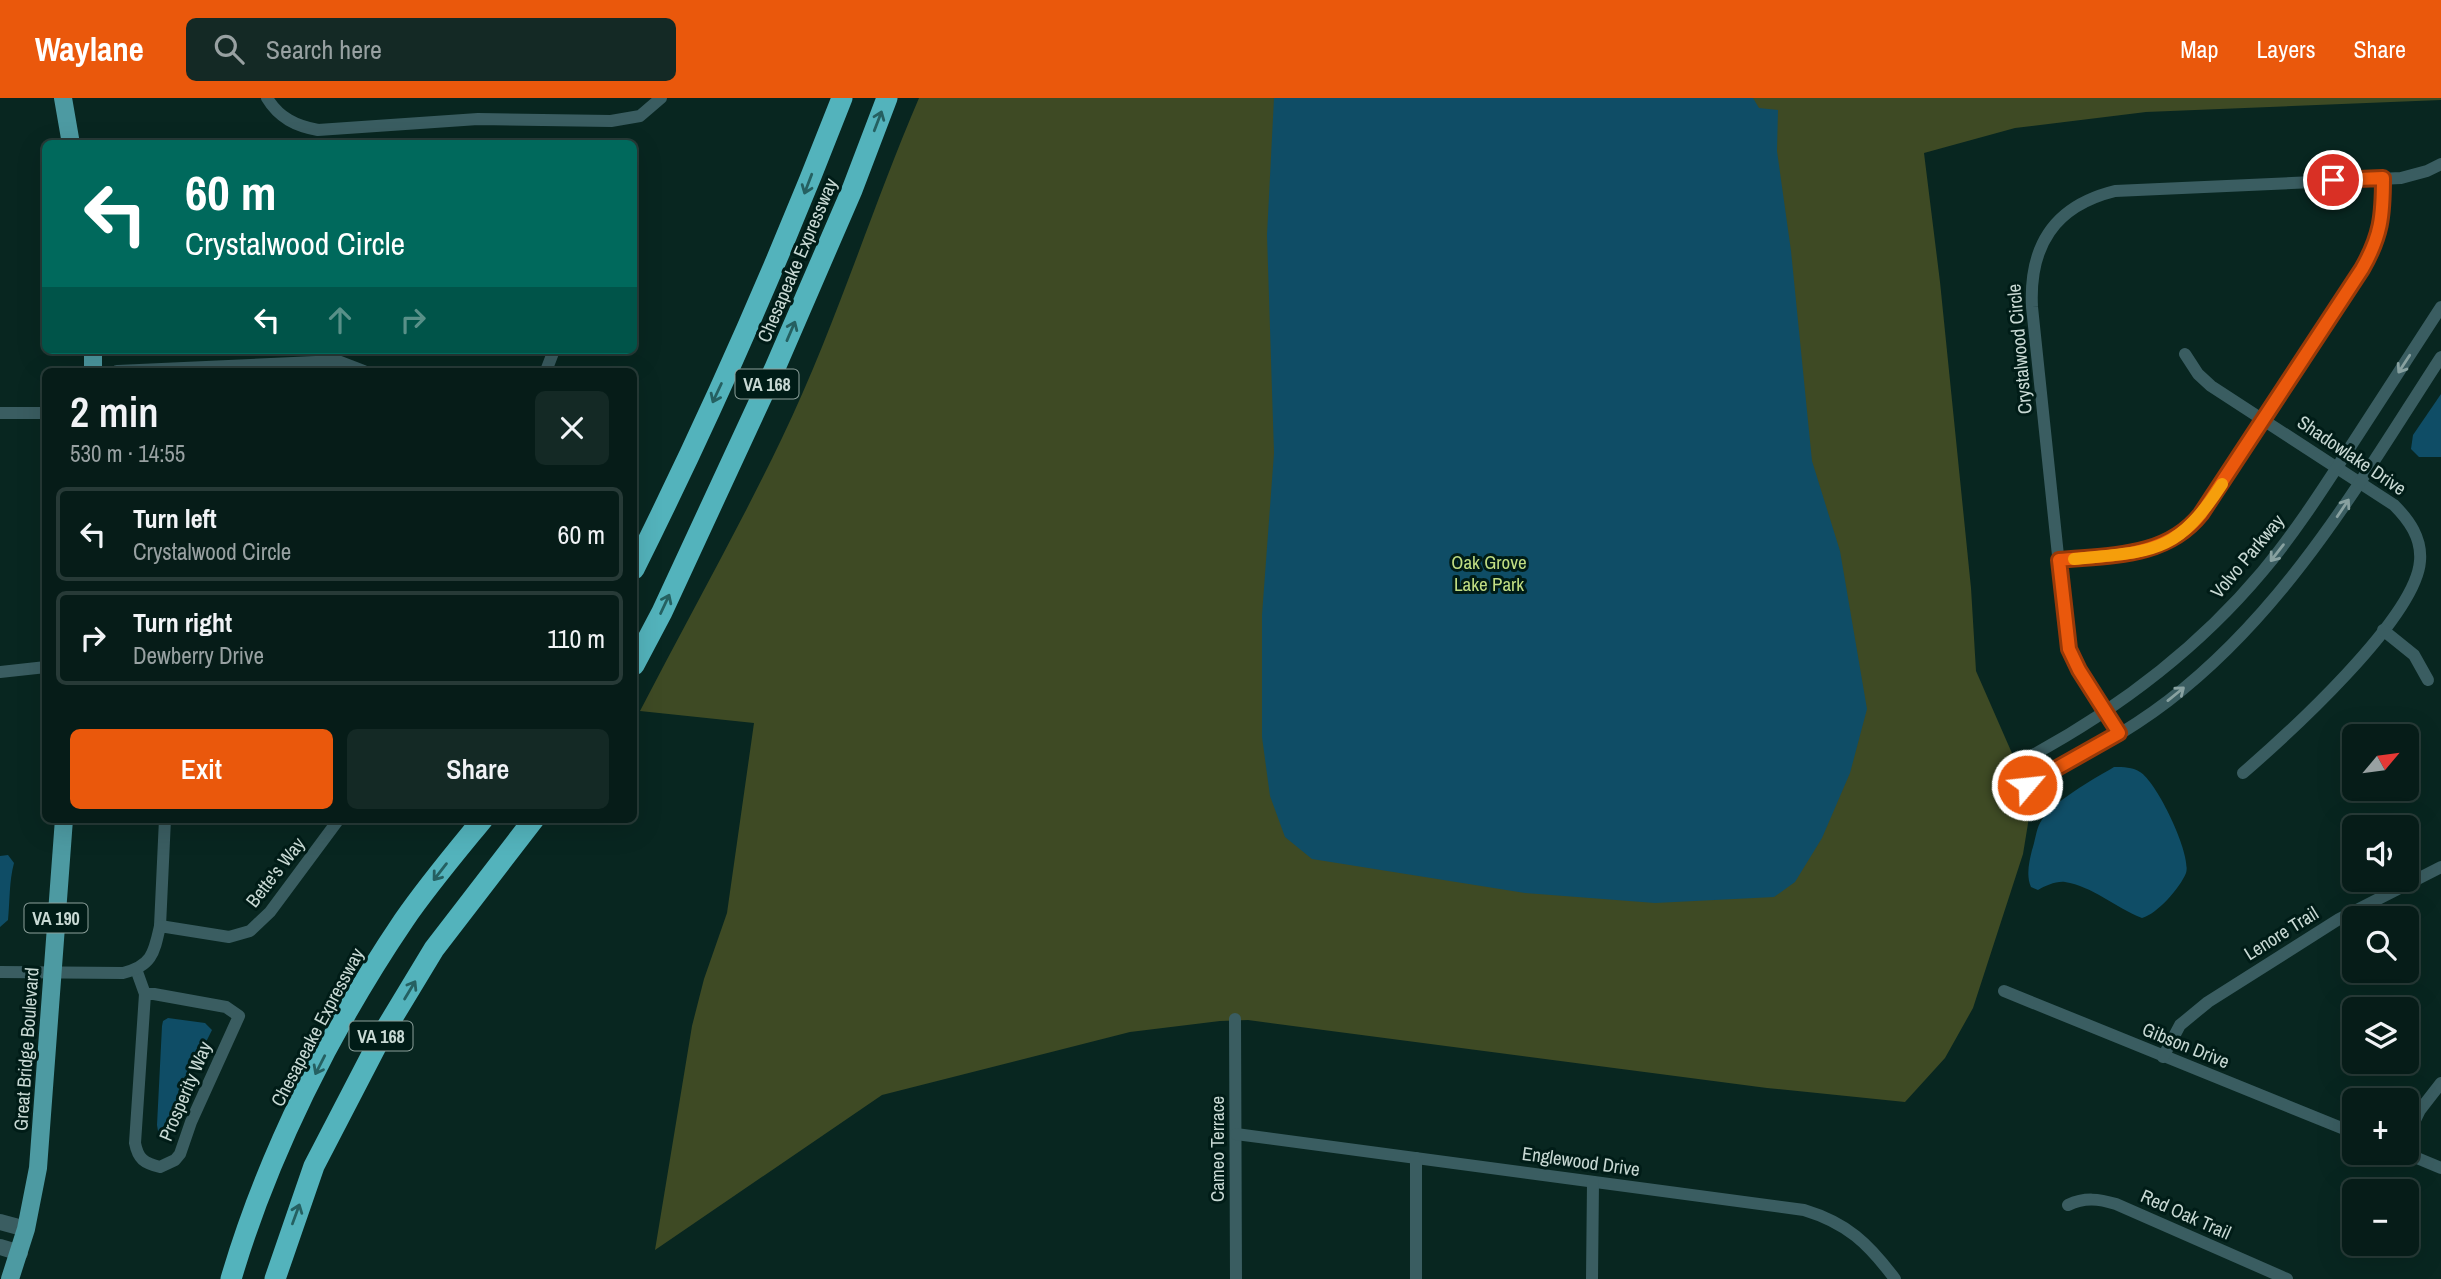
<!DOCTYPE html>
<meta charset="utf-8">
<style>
:root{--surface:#061c18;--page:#142925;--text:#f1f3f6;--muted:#98a1a2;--line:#273a37;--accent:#ea580c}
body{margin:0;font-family:"Archivo Narrow",sans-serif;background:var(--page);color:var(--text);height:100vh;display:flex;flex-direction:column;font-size:26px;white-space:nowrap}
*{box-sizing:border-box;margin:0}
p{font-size:23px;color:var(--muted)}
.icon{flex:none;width:38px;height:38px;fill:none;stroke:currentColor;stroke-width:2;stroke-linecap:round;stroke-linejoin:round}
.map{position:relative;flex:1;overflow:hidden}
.details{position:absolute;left:42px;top:270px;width:595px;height:455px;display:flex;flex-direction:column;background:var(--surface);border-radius:10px;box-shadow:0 7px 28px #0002,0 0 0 2px var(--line)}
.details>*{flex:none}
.guide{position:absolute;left:42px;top:42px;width:595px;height:214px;border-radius:10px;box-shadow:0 7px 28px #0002,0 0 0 2px var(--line);background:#00695c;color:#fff;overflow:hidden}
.needle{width:46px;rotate:61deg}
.buttons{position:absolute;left:2342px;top:626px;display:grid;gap:14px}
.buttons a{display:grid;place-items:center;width:77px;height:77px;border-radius:10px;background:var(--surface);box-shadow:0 7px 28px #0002,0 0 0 2px var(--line);font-size:35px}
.pin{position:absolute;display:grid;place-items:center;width:60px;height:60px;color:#fff;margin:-30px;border:4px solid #fff;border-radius:50%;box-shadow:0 2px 7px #0007}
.me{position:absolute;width:77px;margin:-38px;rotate:62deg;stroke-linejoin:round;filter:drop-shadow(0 0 5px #0008)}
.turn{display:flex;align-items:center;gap:24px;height:147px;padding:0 28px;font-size:32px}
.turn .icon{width:91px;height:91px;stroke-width:2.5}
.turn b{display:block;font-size:49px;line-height:60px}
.lanes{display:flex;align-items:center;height:66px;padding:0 28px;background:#0003;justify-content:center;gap:35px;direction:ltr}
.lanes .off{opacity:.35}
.round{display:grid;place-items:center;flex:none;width:74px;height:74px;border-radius:10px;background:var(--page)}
.summary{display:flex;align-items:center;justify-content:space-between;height:119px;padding:0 28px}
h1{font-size:42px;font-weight:600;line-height:52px}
.primary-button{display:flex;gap:14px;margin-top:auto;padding:14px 28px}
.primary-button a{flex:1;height:80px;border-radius:10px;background:var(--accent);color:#fff;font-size:28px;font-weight:600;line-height:80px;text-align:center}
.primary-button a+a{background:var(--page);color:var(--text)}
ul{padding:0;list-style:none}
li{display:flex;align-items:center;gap:21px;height:94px;margin:0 14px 10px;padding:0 14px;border:4px solid var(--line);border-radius:10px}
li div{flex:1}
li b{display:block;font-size:26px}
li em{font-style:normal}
header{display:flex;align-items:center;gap:42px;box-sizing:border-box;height:98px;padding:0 35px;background:var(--accent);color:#fff}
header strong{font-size:33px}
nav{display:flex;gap:38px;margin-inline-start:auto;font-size:24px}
.search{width:490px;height:63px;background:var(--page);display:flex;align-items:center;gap:18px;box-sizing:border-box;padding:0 24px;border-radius:10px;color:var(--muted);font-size:26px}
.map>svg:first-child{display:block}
</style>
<header>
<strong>Waylane</strong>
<div class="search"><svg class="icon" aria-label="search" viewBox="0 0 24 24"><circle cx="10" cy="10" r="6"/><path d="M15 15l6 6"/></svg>Search here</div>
<nav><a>Map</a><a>Layers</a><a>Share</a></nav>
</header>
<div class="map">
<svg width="2441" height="1181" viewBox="0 0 2441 1181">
<rect width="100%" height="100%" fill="#082620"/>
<path fill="#3e4a24" d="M 919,0 L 2441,0 L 2441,2 L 2146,14 L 2015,30 L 1924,55 L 1940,184 L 1971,490 L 1976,573 L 2032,701 L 2023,756 L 1973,910 L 1945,960 L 1905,1004 L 1767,990 L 1248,922 L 1220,923 L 1130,934 L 882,997 L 655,1152 L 692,928 L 704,881 L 727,815 L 754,625 L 640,613 C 687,522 738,432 782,340 C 835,230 871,112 919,0 Z"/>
<g fill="#0f4d66">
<path d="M 1274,0 L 1753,0 L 1759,10 L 1778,12 L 1777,53 L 1791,153 L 1812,363 L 1840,453 L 1867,611 L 1850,675 L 1822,740 L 1795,784 L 1774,799 L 1655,805 L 1525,795 L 1312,761 L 1285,739 L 1270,698 L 1262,639 L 1262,517 L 1274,355 L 1267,137 Z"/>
<path d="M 2441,296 L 2441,359 L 2419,359 L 2411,351 L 2413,337 Z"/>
<path d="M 2114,669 C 2124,669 2132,669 2140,674 C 2157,684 2192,757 2186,775 C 2180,790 2157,816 2142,820 C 2116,810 2092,788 2065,784 C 2056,783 2045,788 2038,792 L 2031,789 C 2026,778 2029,764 2032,752 C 2035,744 2036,732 2040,725 C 2051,704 2094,681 2114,669 Z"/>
<path d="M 8,757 L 14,765 C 9,784 10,802 8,822 L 0,829 L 0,758 Z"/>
<path d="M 168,920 L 205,925 L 212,932 L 181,994 L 165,1035 L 159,1039 L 157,1027 L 162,928 L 163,923 Z"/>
</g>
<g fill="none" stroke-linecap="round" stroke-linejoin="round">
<g stroke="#3a5d61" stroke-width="12">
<path d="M 267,0 C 279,20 296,28 318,32 L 478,21 L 611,23 L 640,18 L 661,0"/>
<path d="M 2185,256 L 2198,276 L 2211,288 L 2394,407 C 2409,422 2422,440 2420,463 C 2416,520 2288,636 2243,675"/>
<path d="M 117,273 L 338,263 L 364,273"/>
<path d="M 546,273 L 554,252"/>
<path d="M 0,315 L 46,315"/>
<path d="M 2059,462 L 2141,454 C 2181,443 2196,424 2219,391 L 2373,153 C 2382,128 2383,106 2383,80"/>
<path d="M 2383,532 L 2414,557 L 2428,582"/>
<path d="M 0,574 L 46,569"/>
<path d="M 2119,635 C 2099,603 2074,572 2066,534 L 2032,209 C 2029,148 2054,108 2115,93 L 2401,80 L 2427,73 L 2441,66"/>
<path d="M 2016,666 C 2110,617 2194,555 2262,474 C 2293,437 2319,397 2345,357 C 2377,307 2409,258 2441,209"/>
<path d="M 2027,687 C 2075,662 2125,636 2168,603 C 2287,512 2361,382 2441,259"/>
<path d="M 160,828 L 165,721"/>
<path d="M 136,871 L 145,896 L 135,1045 C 138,1061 144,1065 160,1069 L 175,1062 L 180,1056 L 191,1024 L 239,918 L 226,909 L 154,896 L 145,896"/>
<path d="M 0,874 L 123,875 C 152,868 154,855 160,828 L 229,839 L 250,833 L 270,814 L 339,721"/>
<path d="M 2004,893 L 2354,1035"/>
<path d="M 1235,921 L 1236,1181"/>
<path d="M 2163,959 L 2180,927 L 2208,904 L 2339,821 L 2441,769"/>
<path d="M 1236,1036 L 1804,1112 C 1847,1125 1868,1145 1895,1181"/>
<path d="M 2406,1041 L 2420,1012 L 2441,985"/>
<path d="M 2405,1055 L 2441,1070"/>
<path d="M 2068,1107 C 2085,1099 2099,1101 2116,1106 L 2287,1181"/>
<path d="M 1416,1181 L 1416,1060"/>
<path d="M 1592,1181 L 1593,1084"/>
</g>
<g stroke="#3a5d61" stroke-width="16">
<path d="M 0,1124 L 26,1131"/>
<path d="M 0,1149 L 20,1155"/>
</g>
<g stroke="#4d9aa2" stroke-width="18">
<path d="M 63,0 L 71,46"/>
<path d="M 93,273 L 93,252"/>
<path d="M 10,1181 L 26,1131 L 38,1070 L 64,721"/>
</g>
<g stroke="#53b3bc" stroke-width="21">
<path d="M 634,471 C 711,317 780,160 842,0"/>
<path d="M 634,567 L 662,514 L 775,270 L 852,92 L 887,0"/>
<path d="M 231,1181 C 267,1058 332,928 404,822 C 428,787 456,754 483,721"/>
<path d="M 275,1181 L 314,1068 L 382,937 L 434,851 L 534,721"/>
</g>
</g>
<defs><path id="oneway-shaft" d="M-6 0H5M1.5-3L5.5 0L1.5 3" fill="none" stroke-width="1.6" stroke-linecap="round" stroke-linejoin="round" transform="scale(1.75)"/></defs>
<g stroke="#256061">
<use href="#oneway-shaft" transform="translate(878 23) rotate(-69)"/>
<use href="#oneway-shaft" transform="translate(808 86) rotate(111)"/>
<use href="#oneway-shaft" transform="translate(791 233) rotate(-67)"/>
<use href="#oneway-shaft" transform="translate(717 295) rotate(115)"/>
<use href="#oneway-shaft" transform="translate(665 506) rotate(-65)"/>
<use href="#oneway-shaft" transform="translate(440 774) rotate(128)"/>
<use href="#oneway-shaft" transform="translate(410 892) rotate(-59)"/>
<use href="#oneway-shaft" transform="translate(320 967) rotate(117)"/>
<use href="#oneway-shaft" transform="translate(296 1116) rotate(-70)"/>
</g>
<g stroke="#88a1a0">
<use href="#oneway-shaft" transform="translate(2404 266) rotate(123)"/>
<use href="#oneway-shaft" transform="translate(2343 410) rotate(-56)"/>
<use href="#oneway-shaft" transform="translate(2277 455) rotate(128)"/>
<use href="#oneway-shaft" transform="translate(2176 596) rotate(-39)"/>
</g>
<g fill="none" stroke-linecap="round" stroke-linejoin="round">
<g stroke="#983908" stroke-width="18">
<path id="route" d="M 2027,687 L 2119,635 L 2079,572 L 2069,551 L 2059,462 C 2110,457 2166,460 2201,416 L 2362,171 C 2381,138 2383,118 2383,80 L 2333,82"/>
</g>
<use href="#route" stroke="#ea580c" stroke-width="12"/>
<path stroke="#f59e0b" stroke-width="12" d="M 2074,461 C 2153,453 2176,457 2222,386"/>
</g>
<g text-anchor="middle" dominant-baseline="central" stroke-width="6" stroke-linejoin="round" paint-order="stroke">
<g fill="#001c17" stroke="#8ca09b" stroke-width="2">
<rect x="735.5" y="271.5" width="63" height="29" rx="5"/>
<rect x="24.5" y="805.5" width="63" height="29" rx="5"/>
<rect x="349.5" y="923.5" width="63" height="29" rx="5"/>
</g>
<g font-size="18" font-weight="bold" fill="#c8d9d4">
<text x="767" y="286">VA 168</text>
<text x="56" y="820">VA 190</text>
<text x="381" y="938">VA 168</text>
</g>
<g font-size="19" fill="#c8d9d4" stroke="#001c17">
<text transform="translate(797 162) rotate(-67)">Chesapeake Expressway</text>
<text transform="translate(2019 251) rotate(-95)">Crystalwood Circle</text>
<text transform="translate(2352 357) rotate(34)">Shadowlake Drive</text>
<text transform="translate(2247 458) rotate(-50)">Volvo Parkway</text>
<text transform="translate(275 774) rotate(-52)">Bette's Way</text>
<text transform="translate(2281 835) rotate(-32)">Lenore Trail</text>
<text transform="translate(317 929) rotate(-62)">Chesapeake Expressway</text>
<text transform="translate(2186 947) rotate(22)">Gibson Drive</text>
<text transform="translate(26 951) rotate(-86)">Great Bridge Boulevard</text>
<text transform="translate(185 993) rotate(-67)">Prosperity Way</text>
<text transform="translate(1217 1051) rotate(-90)">Cameo Terrace</text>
<text transform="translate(1581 1063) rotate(8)">Englewood Drive</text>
<text transform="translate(2186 1116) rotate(24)">Red Oak Trail</text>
</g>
<g font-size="19" fill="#c1de83" stroke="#001c17">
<text x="1489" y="464">Oak Grove<tspan x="1489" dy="22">Lake Park</tspan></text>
</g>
</g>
</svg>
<div class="buttons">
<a><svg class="needle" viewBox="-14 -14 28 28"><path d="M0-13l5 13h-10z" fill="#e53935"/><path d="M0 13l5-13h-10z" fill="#98a1a2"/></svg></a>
<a><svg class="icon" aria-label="sound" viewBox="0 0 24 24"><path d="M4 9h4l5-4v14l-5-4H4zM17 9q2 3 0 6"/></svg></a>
<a><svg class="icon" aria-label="search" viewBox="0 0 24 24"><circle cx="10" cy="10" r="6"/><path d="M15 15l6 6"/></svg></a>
<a><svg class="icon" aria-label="layers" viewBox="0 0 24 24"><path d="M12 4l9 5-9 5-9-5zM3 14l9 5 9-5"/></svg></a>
<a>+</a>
<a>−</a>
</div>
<div class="pin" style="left:2333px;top:82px;background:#d93025"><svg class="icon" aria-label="arrive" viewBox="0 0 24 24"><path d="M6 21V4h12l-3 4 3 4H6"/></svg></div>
<svg class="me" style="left:2027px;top:687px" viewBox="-20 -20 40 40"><circle r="17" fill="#ea580c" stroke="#fff" stroke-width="3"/><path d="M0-11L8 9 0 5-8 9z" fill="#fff"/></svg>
<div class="guide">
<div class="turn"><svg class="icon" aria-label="left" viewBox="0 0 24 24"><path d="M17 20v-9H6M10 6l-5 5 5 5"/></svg><div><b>60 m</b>Crystalwood Circle</div></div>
<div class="lanes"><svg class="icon" aria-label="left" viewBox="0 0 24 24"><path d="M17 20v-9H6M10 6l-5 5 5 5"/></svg><svg class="icon off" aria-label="ahead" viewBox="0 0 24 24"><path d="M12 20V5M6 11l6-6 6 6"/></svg><svg class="icon off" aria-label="right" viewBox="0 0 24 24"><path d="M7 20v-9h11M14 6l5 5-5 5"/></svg></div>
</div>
<section class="details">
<div class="summary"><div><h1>2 min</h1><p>530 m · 14:55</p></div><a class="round"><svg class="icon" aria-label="close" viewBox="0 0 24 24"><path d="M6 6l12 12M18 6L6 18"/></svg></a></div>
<ul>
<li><svg class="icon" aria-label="left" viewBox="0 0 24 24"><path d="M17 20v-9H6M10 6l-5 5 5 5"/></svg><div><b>Turn left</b><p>Crystalwood Circle</p></div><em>60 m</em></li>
<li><svg class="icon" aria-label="right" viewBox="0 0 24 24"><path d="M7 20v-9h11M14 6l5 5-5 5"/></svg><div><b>Turn right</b><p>Dewberry Drive</p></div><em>110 m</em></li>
</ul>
<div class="primary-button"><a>Exit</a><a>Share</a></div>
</section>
</div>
